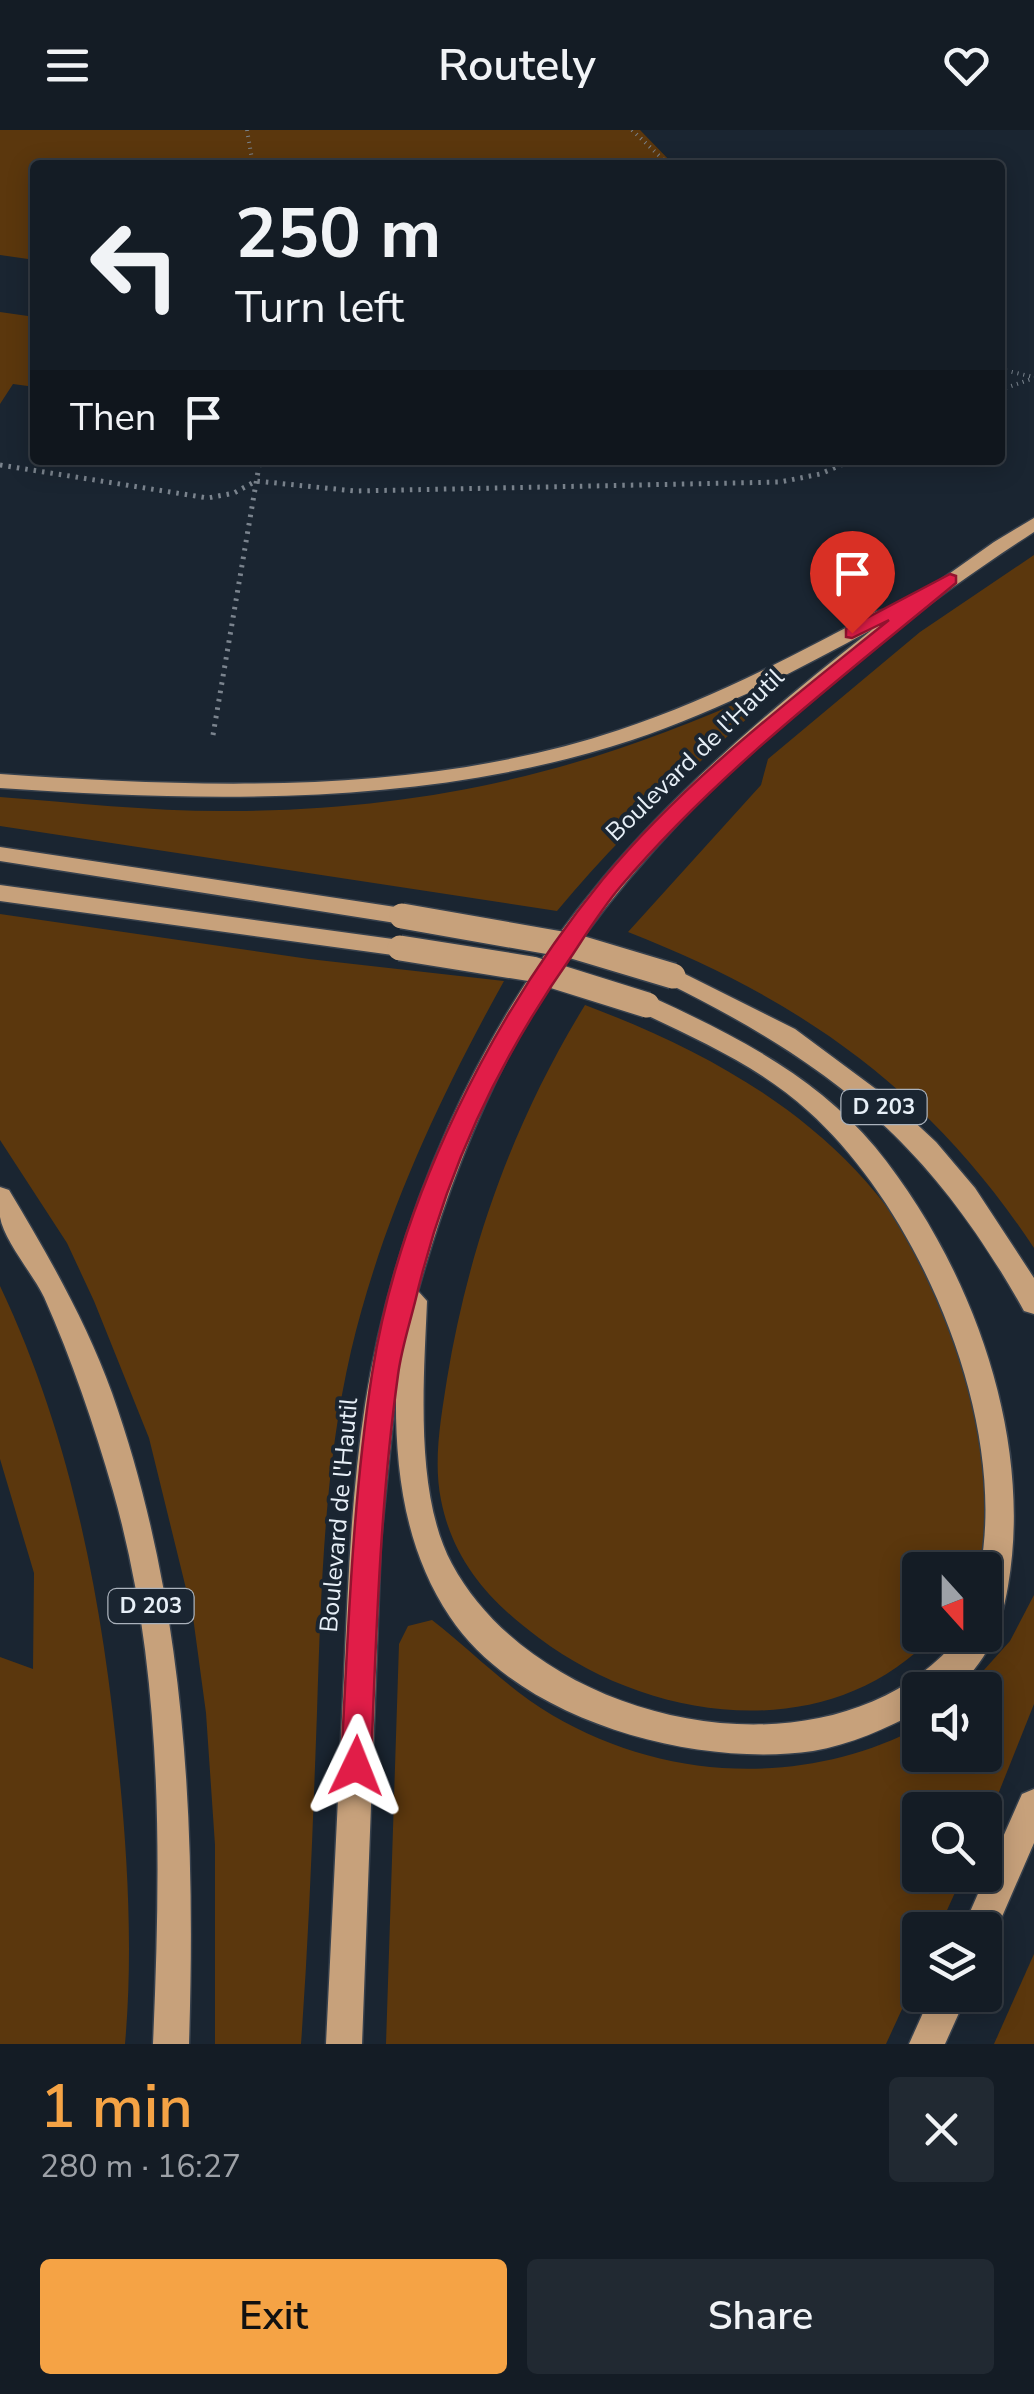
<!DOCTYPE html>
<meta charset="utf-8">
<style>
:root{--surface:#141c25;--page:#212932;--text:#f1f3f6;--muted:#9da1a7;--line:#333a42;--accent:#f5a345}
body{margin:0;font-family:"Nunito Sans",sans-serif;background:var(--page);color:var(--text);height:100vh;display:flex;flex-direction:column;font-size:38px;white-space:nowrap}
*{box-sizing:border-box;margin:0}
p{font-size:32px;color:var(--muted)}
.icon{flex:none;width:55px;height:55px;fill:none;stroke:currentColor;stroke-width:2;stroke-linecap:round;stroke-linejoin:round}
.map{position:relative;height:1914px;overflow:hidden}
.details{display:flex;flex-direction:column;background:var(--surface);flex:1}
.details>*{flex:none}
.top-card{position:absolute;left:30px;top:30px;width:975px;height:305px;border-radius:10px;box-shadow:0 5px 25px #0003,0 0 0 2px var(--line);background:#141c25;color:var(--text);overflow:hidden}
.needle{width:65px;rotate:159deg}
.fabs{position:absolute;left:902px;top:1422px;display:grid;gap:20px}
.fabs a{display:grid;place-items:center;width:100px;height:100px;border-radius:10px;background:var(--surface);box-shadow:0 5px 25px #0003,0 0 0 2px var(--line);font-size:50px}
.pin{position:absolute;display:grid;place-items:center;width:85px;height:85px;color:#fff;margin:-102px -42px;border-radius:50% 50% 50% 0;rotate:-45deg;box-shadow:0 0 10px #0007}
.pin .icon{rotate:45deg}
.me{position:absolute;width:110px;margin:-55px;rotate:2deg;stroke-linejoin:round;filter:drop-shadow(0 0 8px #0008)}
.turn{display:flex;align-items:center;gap:35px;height:210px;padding:0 40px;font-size:45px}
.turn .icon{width:130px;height:130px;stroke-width:2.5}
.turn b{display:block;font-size:70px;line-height:85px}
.then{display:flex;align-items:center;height:95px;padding:0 40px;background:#0003;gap:20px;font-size:38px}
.round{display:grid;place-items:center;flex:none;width:105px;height:105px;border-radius:10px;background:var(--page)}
.head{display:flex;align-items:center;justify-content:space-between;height:170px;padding:0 40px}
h1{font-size:60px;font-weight:600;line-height:75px;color:var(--accent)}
.action{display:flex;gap:20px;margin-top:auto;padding:20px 40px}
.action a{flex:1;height:115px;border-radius:10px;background:var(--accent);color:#111;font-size:40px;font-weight:600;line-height:115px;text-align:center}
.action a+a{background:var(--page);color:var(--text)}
header{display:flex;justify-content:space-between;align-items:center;height:130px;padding:0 40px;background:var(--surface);font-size:45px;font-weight:600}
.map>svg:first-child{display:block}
</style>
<header><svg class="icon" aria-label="menu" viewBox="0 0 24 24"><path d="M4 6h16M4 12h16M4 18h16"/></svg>Routely<svg class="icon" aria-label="heart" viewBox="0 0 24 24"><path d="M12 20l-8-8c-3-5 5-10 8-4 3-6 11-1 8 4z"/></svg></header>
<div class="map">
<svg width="1034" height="1914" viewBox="0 0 1034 1914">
<rect width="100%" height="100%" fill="#1a2531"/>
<g fill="#5b370d">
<path d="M 0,0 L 640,0 L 674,35 L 35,35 L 35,130 L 0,125 Z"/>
<path d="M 0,182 L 35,187 L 35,257 L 13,254 L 0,274 Z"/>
<path d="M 1034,425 L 1034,1118 C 930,961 802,870 628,802 L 761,655 L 768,629 L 920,502 Z"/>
<path d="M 762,562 L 771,567 C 695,635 622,703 557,781 L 0,696 L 0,667 C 78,673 156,682 235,681 C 430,679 585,642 762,562 Z"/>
<path d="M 0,784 L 309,829 L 504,851 C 439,968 382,1090 351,1221 C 324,1338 321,1462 317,1582 C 313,1693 309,1803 301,1914 L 215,1914 L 215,1715 L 206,1583 L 193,1487 L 149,1308 L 94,1171 L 67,1113 L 0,1010 Z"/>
<path d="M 585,875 C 744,935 879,1019 947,1181 C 956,1203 971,1228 976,1251 C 979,1268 979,1287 981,1304 C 986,1349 994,1397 975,1440 L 920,1440 L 920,1505 L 934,1505 C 829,1617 652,1593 539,1508 C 490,1472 453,1431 441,1370 C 433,1330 441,1288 447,1249 C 469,1115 514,991 585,875 Z"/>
<path d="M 0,1156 C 72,1308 103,1474 119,1641 C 128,1731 133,1823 125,1914 L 0,1914 L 0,1527 L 33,1539 L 34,1443 L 0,1329 Z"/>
<path d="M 1034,1465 L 1034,1574 L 985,1697 L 985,1680 L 920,1680 L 920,1745 L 963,1745 L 938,1800 L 920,1800 L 920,1840 L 886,1914 L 386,1914 L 399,1514 L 408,1496 L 432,1490 C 473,1522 507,1558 552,1585 C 666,1652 804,1657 920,1597 L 920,1625 L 985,1625 L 985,1560 L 966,1560 L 1010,1511 Z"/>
<path d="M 1034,1824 L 1034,1914 L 994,1914 Z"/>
</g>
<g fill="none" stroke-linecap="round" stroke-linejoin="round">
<g stroke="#37414d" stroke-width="3">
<g id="major">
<path d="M 1034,388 L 1034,402 C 851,521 658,683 541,869 C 485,959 447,1059 418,1161 L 427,1171 C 424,1248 414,1364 452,1434 C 541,1599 837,1660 961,1505 L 985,1505 L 985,1440 L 980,1440 C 1009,1290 919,1080 808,981 C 760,937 697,909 638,881 L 635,875 L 647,866 L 656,869 C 736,906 817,947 875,1017 C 970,1133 1034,1305 1008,1456 C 1001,1497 987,1535 952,1560 L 920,1560 L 920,1581 C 887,1598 850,1615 813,1621 C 696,1638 519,1591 450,1487 C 405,1420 395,1341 396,1262 L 381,1410 L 362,1914 L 326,1914 C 332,1791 338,1669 344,1546 C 348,1456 351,1365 365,1275 C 395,1085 479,895 603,748 C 681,655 778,573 873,499 C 796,541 716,582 632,610 C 428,677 212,672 0,658 L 0,644 C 206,658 421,666 619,600 C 709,570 792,527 875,482 L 882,480 L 891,485 L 994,412 Z"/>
<path d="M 0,717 L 402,778 L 414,786 L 402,794 L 0,731 Z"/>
<path d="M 0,755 L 400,810 L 412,818 L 400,826 L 0,771 Z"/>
<path d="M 673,838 L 795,899 L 892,971 L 936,1012 L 975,1058 L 1034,1148 L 1034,1184 L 1024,1181 C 931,1014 835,936 665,852 L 661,846 Z"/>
<path d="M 0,1057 L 9,1060 C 48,1125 86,1191 112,1263 C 186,1472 196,1694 189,1914 L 153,1914 C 161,1731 164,1539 113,1361 C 94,1295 72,1230 44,1167 C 33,1144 4,1111 0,1087 C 0,1078 0,1067 0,1057 Z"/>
<path d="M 1034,1659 L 1034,1713 L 991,1812 L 985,1815 L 985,1800 L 962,1800 L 1022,1664 Z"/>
<path d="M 931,1865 L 967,1865 L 945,1914 L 909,1914 Z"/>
</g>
</g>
<g stroke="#7b848e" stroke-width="4" stroke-dasharray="1 5" stroke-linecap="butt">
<path d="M 247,0 L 253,35"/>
<path d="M 632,0 L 669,35"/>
<path d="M 1000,239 L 1033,247"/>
<path d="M 1000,260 L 1034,248"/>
</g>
<g stroke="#7b848e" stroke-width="5" stroke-dasharray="2.5 6" stroke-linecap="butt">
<path d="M 0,335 L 208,368 L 234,363 L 256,351 L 355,361 L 780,352 L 820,344 L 853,330"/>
<path d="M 213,605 L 260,330"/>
</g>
<use href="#major" fill="#c7a17b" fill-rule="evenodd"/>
<g stroke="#37414d" stroke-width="28" stroke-linecap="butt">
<g id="major-bridge">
<path d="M 402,786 L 573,816 L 673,846"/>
<path d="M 400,818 L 532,839 L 647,875"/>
</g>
</g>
<use href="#major-bridge" stroke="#c7a17b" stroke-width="25"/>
</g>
<path fill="#e11d48" stroke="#92132f" stroke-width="2.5" d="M 950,444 L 956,446 L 956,453 C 840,549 719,641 621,756 C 603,777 588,801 573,824 C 496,934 446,1041 415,1172 C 409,1196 401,1221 398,1245 C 380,1375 376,1506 371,1636 L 366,1647 L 356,1651 L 346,1647 L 341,1636 C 348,1506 352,1374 372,1244 C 399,1070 492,885 603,749 C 685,650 790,570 889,490 L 852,508 L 846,507 L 846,499 Z"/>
<g text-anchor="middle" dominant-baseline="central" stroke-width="8" stroke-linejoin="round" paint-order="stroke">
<g fill="#1a2531" stroke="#aab2bc" stroke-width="2.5">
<rect x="841.5" y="960" width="85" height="34" rx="8"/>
<rect x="108.5" y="1459" width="85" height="34" rx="8"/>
</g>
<g font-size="22" font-weight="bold" fill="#e7eff7">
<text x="884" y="977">D 203</text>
<text x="151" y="1476">D 203</text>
</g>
<g font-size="25" fill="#e7eff7" stroke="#1a2531">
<text transform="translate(695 625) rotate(-44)">Boulevard de l'Hautil</text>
<text transform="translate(339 1385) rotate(-85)">Boulevard de l'Hautil</text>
</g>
</g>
</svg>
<div class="fabs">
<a><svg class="needle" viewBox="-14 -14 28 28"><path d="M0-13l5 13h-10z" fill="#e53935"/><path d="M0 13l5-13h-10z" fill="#9da1a7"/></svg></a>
<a><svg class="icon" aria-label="sound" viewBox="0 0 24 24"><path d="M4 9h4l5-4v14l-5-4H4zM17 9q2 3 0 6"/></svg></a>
<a><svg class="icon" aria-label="search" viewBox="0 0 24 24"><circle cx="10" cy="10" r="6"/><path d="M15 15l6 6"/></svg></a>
<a><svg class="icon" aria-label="layers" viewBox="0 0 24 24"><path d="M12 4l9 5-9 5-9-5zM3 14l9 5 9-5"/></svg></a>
</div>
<div class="pin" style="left:852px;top:503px;background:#d93025"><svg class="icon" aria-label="arrive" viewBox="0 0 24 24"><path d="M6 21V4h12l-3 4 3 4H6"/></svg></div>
<svg class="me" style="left:356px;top:1636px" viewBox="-20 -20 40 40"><path d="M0-17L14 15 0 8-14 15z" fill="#e11d48" stroke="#fff" stroke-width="4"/></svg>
<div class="top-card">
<div class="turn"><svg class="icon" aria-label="left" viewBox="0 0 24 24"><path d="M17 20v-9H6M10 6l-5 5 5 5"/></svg><div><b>250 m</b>Turn left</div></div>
<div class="then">Then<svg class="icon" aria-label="arrive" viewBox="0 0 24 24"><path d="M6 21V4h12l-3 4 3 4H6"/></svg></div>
</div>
</div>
<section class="details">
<div class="head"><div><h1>1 min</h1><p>280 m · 16:27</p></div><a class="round"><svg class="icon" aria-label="close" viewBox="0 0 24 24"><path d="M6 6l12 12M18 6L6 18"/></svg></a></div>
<div class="action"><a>Exit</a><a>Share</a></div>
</section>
